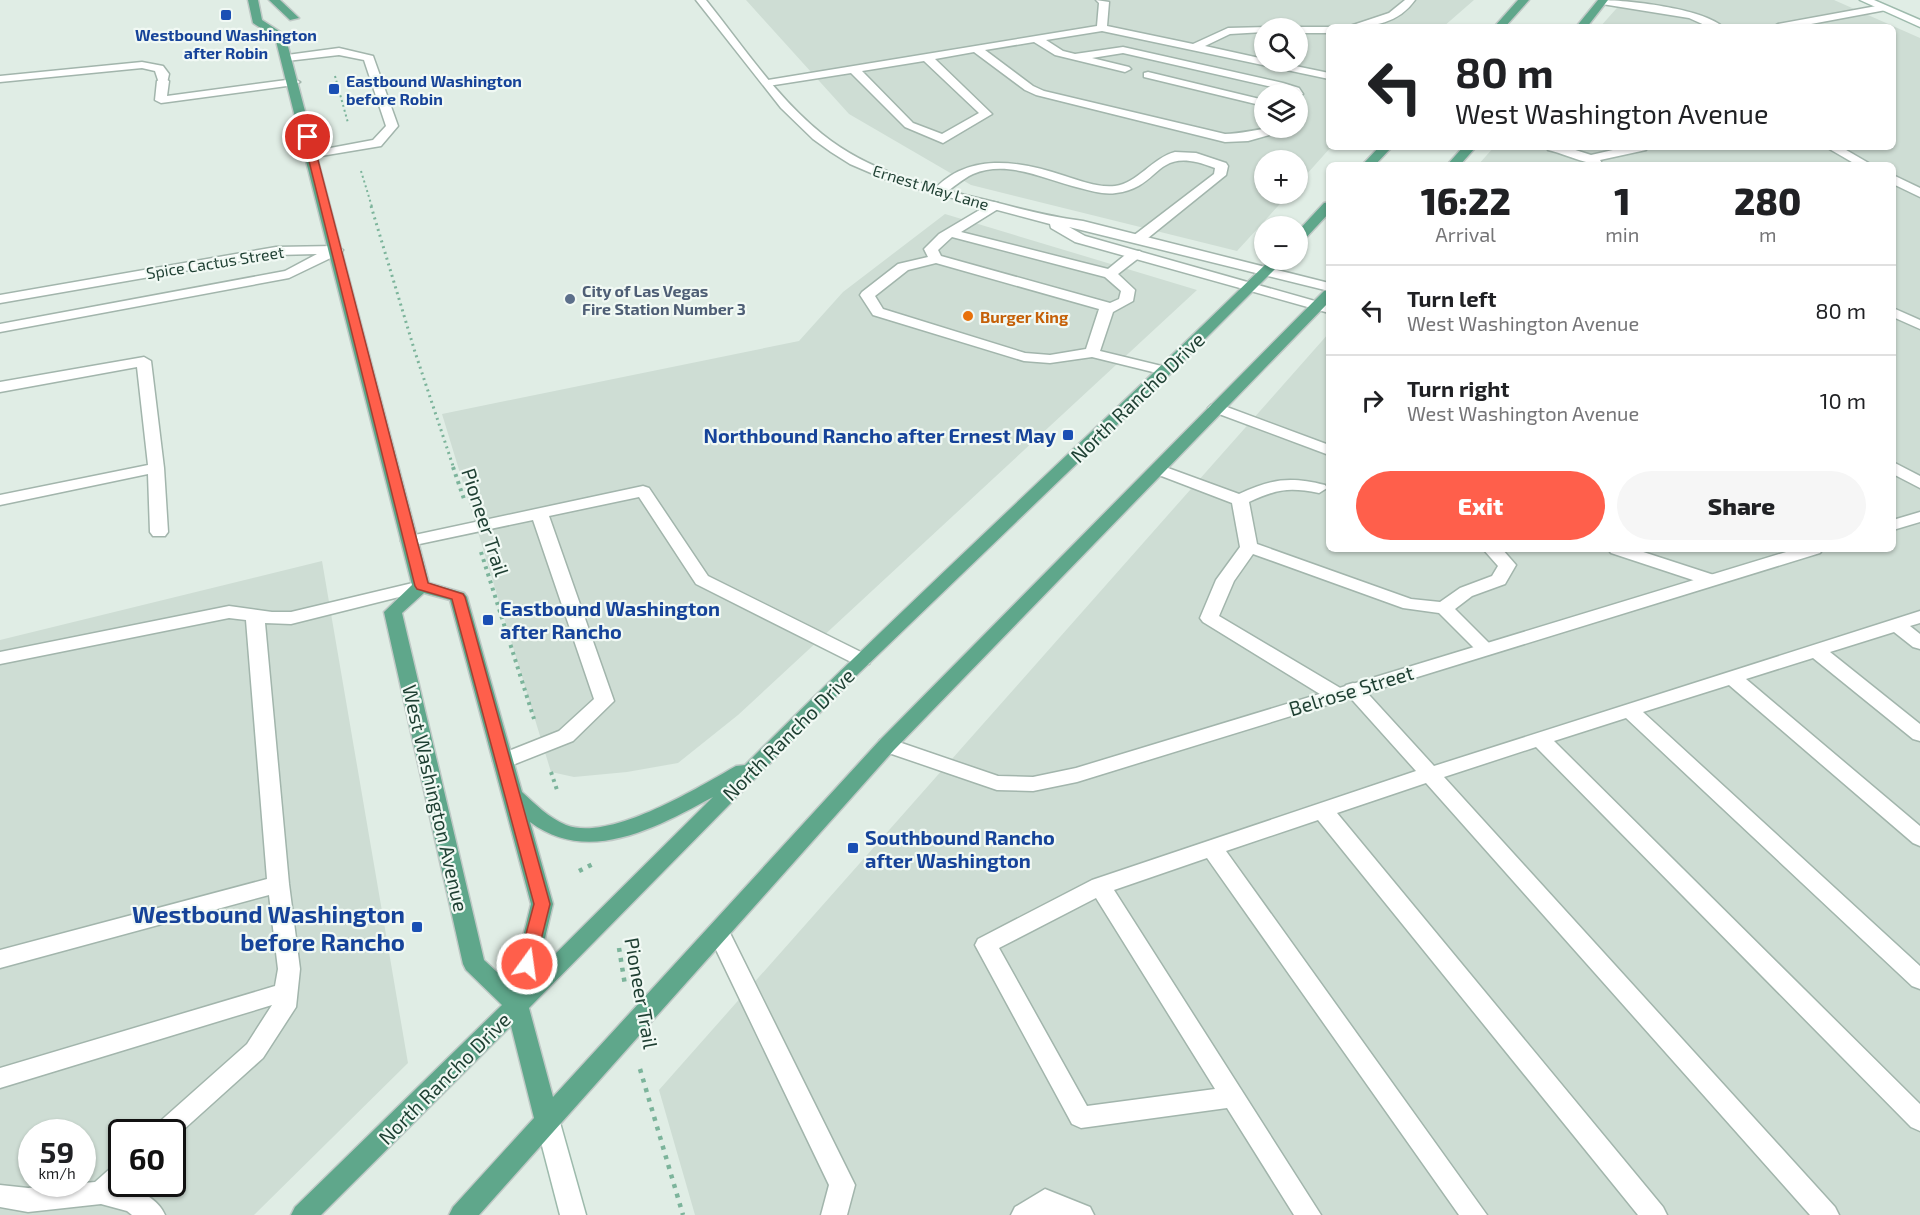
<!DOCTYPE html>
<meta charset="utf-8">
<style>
:root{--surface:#fff;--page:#f6f6f6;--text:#202124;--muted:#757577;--line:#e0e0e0;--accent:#ff5f4b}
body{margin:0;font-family:"Exo 2",sans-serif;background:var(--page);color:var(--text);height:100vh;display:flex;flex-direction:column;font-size:22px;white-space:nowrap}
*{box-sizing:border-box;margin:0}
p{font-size:20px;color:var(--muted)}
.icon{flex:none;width:33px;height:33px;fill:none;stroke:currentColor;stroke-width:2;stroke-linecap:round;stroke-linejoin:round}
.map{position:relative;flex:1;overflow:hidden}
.sheet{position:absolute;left:1326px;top:162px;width:570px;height:390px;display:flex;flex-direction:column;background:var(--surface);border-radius:9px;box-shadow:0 2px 4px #0004}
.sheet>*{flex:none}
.hud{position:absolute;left:1326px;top:24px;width:570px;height:126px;border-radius:9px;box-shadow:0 2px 4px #0004;background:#fff;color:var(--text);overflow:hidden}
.buttons{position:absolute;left:1254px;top:18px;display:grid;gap:12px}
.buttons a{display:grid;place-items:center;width:54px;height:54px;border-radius:50%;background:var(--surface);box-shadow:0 2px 4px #0004;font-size:30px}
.speed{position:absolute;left:18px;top:1119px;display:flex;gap:12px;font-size:30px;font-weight:700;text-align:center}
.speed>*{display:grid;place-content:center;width:78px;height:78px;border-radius:50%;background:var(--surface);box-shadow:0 2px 4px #0004;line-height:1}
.speed small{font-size:15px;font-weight:400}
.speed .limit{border:3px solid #111;border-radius:9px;background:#fff;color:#111}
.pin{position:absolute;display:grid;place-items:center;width:51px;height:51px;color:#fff;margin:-26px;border:3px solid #fff;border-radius:50%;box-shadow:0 2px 6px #0007}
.me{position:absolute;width:66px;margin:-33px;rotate:14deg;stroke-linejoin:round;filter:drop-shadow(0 0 4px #0008)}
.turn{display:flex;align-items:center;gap:21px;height:126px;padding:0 30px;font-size:27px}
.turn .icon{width:78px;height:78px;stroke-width:2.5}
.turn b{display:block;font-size:42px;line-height:51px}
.eta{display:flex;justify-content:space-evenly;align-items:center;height:102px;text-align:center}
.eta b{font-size:36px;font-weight:800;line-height:42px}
.primary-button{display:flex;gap:12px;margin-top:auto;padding:12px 30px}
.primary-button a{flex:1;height:69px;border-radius:36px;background:var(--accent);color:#fff;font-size:24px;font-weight:800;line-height:69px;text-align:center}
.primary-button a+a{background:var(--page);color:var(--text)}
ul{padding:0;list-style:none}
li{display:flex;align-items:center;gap:18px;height:90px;padding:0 30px;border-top:2px solid var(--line)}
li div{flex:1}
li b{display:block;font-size:22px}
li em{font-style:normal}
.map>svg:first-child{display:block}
</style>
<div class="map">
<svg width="1920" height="1215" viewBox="0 0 1920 1215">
<rect width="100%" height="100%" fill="#e0ede5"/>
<g fill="#ceddd4" fill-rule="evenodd">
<path d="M 746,0 L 1474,0 L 1443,27 L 1329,27 L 1331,147 L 1298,184 L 1298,160 L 1264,160 L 1264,194 L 1289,194 L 1237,251 L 971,185 L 849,114 ZM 1264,28 L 1298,28 L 1298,62 L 1264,62 ZM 1264,94 L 1298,94 L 1298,128 L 1264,128 Z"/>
<path d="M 1624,0 L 1834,0 L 1920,38 L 1920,1215 L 695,1215 L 659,1090 L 1329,333 L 1329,549 L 1893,549 L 1893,165 L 1478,165 L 1494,147 L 1893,147 L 1893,27 L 1600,27 Z"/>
<path d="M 945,214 L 1197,290 L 738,715 L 678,763 L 627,772 L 574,777 L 551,772 L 442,414 L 799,341 L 843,292 Z"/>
<path d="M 322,561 L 408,1063 L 254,1215 L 0,1215 L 0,640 ZM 32,1132 L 82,1132 L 82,1184 L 32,1184 ZM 122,1132 L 172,1132 L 172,1184 L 122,1184 Z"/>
</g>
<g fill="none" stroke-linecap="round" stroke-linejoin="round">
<g stroke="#a2b5ac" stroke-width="3">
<g id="lane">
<path d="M 1096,0 L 1109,2 L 1107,26 L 1193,44 L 1228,28 L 1268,27 L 1269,28 L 1264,28 L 1264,32 L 1230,34 L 1205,46 L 1264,59 L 1264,62 L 1276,62 L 1329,73 L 1329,79 L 1102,31 L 1046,40 L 1063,51 L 1075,54 L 1123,47 L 1283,83 L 1299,88 L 1303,94 L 1298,97 L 1298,94 L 1276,88 L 1123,53 L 1092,58 L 1129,67 L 1131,69 L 1125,72 L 1055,55 L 1034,42 L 985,50 L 1033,86 L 1044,91 L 1225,134 C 1245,134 1265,126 1285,128 L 1283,131 L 1248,141 L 1225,142 L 1036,95 L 1025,90 L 974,52 L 935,59 L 992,114 L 943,143 L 905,127 L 851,73 L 768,86 L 762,83 L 768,80 L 1097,26 L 1099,3 ZM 924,61 L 979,113 L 942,134 L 913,123 L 862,71 Z"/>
<path d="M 1405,0 L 1415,0 C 1399,23 1373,27 1347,27 L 1389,13 Z"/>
<path d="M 1598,0 C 1627,0 1702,8 1723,27 L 1709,27 L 1689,18 L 1602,4 Z"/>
<path d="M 1882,5 L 1886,6 L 1886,10 L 1795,27 L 1773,27 L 1778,24 Z"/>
<path d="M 1298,27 L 1330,27 L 1329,33 L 1298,33 L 1298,28 L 1294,28 Z"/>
<path d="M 339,48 L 373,56 L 398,126 L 381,146 L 309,158 L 309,152 L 373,140 L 386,126 L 364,60 L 339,55 L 287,61 L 282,58 L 287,55 Z"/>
<path d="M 1148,72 L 1264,100 L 1264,106 L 1144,77 L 1144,73 Z"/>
<path d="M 163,78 L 169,81 L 167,96 L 294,79 L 300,82 L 294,85 L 161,103 L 155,100 L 157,81 Z"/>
<path d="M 1546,147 L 1566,147 L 1591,155 L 1626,147 L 1648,147 L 1646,150 L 1600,160 L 1603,165 C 1588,165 1565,154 1548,150 Z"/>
<path d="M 1826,147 L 1841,147 L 1872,165 L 1857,165 Z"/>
<path d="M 1175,152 L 1196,153 L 1226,163 L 1228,166 L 1226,175 L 1143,242 L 1138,243 L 1131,239 L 1133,236 L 1214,174 L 1215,168 C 1153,143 1164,187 1116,193 C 1104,195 1092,191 1080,188 C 1046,180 1008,159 973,174 C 962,179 953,188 942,195 L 938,196 L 932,192 C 967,151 1020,161 1065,176 C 1081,181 1099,188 1115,186 C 1138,183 1152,158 1175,152 Z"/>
<path d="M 1893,175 L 1920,188 L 1920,197 L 1893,184 Z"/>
<path d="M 993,202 L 998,203 L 999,206 L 998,209 L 961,232 L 1108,269 L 1130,251 L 1140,251 L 1142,254 L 1140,257 L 1118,274 L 1135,290 L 1133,301 L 1113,312 L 1100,351 L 1170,368 L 1172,371 L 1170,374 L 1165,375 L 1092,357 L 1050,363 L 1024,361 L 873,315 L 860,295 L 862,292 L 898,264 L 928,257 L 924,249 L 939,234 ZM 952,237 L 1105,277 L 1121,291 L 1119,299 L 1110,303 L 941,256 L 938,250 ZM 936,263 L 1099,309 L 1086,349 L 1050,355 L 1025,353 L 883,309 L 875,296 L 908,270 Z"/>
<path d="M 1893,308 L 1920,320 L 1920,329 L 1893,317 Z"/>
<path d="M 1216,403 L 1329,445 L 1329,455 L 1211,411 L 1208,408 L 1211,405 Z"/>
<path d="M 1157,464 L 1239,494 C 1271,479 1290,476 1325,485 L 1327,488 L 1319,493 C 1289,487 1277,489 1249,502 L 1257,544 L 1411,599 L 1440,602 L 1460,588 L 1492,576 L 1498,566 L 1483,549 L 1502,549 L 1516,565 L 1505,584 L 1472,596 L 1455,609 L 1495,649 L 1493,653 L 1479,653 L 1439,613 L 1403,608 L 1253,554 L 1234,581 L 1219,616 L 1342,689 L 1345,694 L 1342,699 L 1335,700 L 1328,699 L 1203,622 L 1200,618 L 1216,580 L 1240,547 L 1232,503 L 1151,472 L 1149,469 Z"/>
<path d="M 643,486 L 649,488 L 708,576 L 869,656 L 871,660 L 869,664 L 855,664 L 696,584 L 639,497 L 549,516 L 614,701 L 573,741 L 510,766 L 503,768 L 496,766 L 493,761 L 496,756 L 559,731 L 594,699 L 533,520 L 410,546 L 404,545 L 401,541 L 404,537 L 410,536 Z"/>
<path d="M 1608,549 L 1634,549 L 1717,576 L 1720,580 L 1717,584 L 1705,584 L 1611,553 Z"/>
<path d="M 421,581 L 427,582 L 430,586 L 427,590 L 291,624 L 265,623 L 289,884 L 300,969 L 296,1007 L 263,1058 L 172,1140 L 172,1132 L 154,1132 L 157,1124 L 247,1044 L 272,1005 L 0,1088 L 0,1068 L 275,986 L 278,969 L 269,895 L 0,968 L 0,950 L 267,879 L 246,620 L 229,618 L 0,664 L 0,652 L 229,606 L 272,612 L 291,612 Z"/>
<path d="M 1920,611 L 1920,623 L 1910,626 L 1920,634 L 1920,649 L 1913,647 L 1894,632 L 1830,652 L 1920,724 L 1920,741 L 1913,739 L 1813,658 L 1746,679 L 1920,826 L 1920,846 L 1913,843 L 1729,685 L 1643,712 L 1920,966 L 1920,989 L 1912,986 L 1626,718 L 1554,741 L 1920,1104 L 1920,1131 L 1911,1127 L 1536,747 L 1444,777 L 1835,1207 L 1839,1215 L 1810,1215 L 1426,783 L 1337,813 L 1663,1207 L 1667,1215 L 1638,1215 L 1318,820 L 1226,851 L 1487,1215 L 1459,1215 L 1207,858 L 1114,890 L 1321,1215 L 1294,1215 L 1227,1108 L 1081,1128 L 1072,1124 L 975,945 L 978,939 L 1092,880 L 1416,771 L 1346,693 L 1343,689 L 1346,685 L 1353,683 L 1360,685 L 1434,766 ZM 1096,898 L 1215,1089 L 1087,1106 L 999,948 Z"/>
<path d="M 719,924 L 727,927 L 730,933 L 855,1185 L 847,1215 L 821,1215 L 829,1185 L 708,933 L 711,927 Z"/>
<path d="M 122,1163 L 122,1184 L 129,1184 L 125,1187 C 141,1191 158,1199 165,1215 L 132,1215 L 127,1211 L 101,1204 L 28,1212 L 0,1207 L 0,1185 L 28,1188 L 95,1182 L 113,1166 Z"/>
<path d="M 1045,1189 L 1090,1207 L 1094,1215 L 1011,1215 L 1015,1207 Z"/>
</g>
</g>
<g stroke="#a2b5ac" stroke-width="3">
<g id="street">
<path d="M 696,0 L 706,0 C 743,46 776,97 822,134 C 870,173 931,187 990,201 C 1021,209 1051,217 1083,221 L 1329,283 L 1329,291 L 1069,227 L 1085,236 L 1329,305 L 1329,313 L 1075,242 L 1051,228 L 1050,224 L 892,182 L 850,164 L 831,152 L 813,139 L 781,108 Z"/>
<path d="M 142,62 L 163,66 L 169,74 L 167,83 L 159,83 L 155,71 L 142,68 L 0,82 L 0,76 Z"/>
<path d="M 336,246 L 343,250 L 341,253 L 289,278 L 0,332 L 0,324 L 285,271 L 317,254 L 276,255 L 0,303 L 0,295 L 276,247 Z"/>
<path d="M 144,357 L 151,361 L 164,468 L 168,532 L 165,536 L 153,536 L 150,532 L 148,474 L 0,505 L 0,495 L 148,465 L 137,367 L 0,392 L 0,382 Z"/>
<path d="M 1893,462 L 1920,476 L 1920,488 L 1893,474 Z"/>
<path d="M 1920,512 L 1920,522 L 1893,530 L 1893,520 Z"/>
<path d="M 1796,549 L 1823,549 L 1820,553 L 1077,782 L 1033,791 L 997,790 L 880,750 L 877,745 L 880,740 L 887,738 L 998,776 L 1033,777 L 1076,768 Z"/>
</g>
</g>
<g stroke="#9dbaac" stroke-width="3">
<g id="secondary">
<path d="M 1860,0 L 1874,0 L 1920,20 L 1920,27 Z"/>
<path d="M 547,1108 L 556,1112 L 559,1119 L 586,1215 L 560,1215 L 535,1119 L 538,1112 Z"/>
</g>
</g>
<g stroke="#c0c9c6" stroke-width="3">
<g id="primary">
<path d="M 248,0 L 258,0 L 262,20 L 285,35 L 429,583 L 464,593 L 467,597 L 522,792 C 535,804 549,818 566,825 C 610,842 697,788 736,766 L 745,765 C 917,593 1097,430 1270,260 L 1284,260 L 1170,374 L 857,675 L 529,1008 L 553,1097 L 880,740 L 1324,291 L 1329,290 L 1329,302 L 894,750 L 479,1215 L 449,1215 L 453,1207 L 534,1118 L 511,1026 L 321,1215 L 291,1215 L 295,1207 L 502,1005 L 466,970 L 463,964 L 384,612 L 412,585 L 275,37 L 253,23 ZM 424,593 L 450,600 L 531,904 L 511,985 L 484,960 L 402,613 ZM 713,797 L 537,972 L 553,904 L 530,822 C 589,866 657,827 713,797 Z"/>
<path d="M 269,0 L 280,0 L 299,18 L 290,20 Z"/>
<path d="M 1518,0 L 1529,0 L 1505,27 L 1494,27 Z"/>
<path d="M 1598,0 L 1608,0 L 1587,27 L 1576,27 Z"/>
<path d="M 1379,147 L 1392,147 L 1375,165 L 1362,165 Z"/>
<path d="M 1463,147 L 1476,147 L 1460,165 L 1447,165 Z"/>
<path d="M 1329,202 L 1329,213 L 1303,241 L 1298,242 L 1298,231 L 1324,203 Z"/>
</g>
</g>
<g stroke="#7cb49b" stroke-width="2" stroke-dasharray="2 3" stroke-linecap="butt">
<path d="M 335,76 L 348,123"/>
<path d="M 361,171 L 372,207"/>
</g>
<path stroke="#7cb49b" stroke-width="3" stroke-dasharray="2 4" stroke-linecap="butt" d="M 371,206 L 415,352 L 454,469"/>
<g stroke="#7cb49b" stroke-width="4" stroke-dasharray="3 4.5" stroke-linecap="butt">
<path d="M 453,467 L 465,502"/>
<path d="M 481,552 L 534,719"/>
<path d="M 551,772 L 558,793"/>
</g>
<g stroke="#7cb49b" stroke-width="4.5" stroke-dasharray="4 6" stroke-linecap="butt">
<path d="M 579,871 L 593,864"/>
<path d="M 619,948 L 625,985"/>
<path d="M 640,1069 L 683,1215"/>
</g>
<use href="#lane" fill="#fff" fill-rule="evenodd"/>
<use href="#street" fill="#fff" fill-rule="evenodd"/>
<use href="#secondary" fill="#fff" fill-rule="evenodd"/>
<use href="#primary" fill="#5fa78b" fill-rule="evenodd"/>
</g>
<path fill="#ff5f4b" stroke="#a63e31" stroke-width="1.5" d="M 308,134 L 312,137 L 428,583 L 463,594 L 465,597 L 550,904 L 535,964 L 533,969 L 527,971 L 521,969 L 518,964 L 534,904 L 452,599 L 417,589 L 415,586 L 303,137 Z"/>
<g fill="#1a4fb4" stroke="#f1f9f4" stroke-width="2">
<rect x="220" y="9" width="12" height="12" rx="3"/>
<rect x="328" y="83" width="12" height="12" rx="3"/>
<rect x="1062" y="429" width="12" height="12" rx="3"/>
<rect x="482" y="614" width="12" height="12" rx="3"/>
<rect x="847" y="842" width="12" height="12" rx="3"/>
<rect x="411" y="921" width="12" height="12" rx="3"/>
</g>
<circle fill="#5c6f8a" stroke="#f1f9f4" stroke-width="2" cx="570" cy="299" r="6"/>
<circle fill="#e8710a" stroke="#f1f9f4" stroke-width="2" cx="968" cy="316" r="6"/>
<g text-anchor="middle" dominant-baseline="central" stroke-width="4.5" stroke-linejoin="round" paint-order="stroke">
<g font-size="16" font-weight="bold" fill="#164399" stroke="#f1f9f4">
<text x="226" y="34">Westbound Washington<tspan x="226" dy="18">after Robin</tspan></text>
<text x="346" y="80" text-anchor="start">Eastbound Washington<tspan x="346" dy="18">before Robin</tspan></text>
</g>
<g font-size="16" fill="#1e3f32" stroke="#f1f9f4">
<text transform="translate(931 187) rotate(17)">Ernest May Lane</text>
<text transform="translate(215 262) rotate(-9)">Spice Cactus Street</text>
</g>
<g font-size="16" font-weight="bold" fill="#4e5e75" stroke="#f1f9f4" text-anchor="start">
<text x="582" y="290">City of Las Vegas<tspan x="582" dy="18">Fire Station Number 3</tspan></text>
</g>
<g font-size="16" font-weight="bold" fill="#c56008" stroke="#f1f9f4" text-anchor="start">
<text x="980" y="316">Burger King</text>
</g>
<g font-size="20" fill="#1e3f32" stroke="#f1f9f4">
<text transform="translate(1137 397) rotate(-44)">North Rancho Drive</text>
<text transform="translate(486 522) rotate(72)">Pioneer Trail</text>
<text transform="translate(1351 690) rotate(-17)">Belrose Street</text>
<text transform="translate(788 734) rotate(-45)">North Rancho Drive</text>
<text transform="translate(436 798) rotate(77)">West Washington Avenue</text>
<text transform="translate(642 993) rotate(80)">Pioneer Trail</text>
<text transform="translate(444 1078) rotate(-45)">North Rancho Drive</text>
</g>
<g font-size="20" font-weight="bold" fill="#164399" stroke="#f1f9f4" text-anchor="start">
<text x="1056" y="435" text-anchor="end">Northbound Rancho after Ernest May</text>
<text x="500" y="608">Eastbound Washington<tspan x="500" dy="23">after Rancho</tspan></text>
<text x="865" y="837">Southbound Rancho<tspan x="865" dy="23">after Washington</tspan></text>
</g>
<g font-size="24" font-weight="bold" fill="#164399" stroke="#f1f9f4" text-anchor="end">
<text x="405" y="913">Westbound Washington<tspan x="405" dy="28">before Rancho</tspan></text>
</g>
</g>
</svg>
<div class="buttons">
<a><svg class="icon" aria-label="search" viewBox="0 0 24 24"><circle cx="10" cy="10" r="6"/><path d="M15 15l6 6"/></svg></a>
<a><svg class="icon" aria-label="layers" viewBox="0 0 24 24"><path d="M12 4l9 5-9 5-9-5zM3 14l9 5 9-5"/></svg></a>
<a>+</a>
<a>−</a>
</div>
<div class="speed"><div>59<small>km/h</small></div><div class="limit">60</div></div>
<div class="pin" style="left:308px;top:137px;background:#d93025"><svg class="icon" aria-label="arrive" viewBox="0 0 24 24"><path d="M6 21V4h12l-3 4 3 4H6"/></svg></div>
<svg class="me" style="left:527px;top:964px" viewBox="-20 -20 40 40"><circle r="17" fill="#ff5f4b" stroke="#fff" stroke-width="3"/><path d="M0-11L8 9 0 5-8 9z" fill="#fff"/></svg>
<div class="hud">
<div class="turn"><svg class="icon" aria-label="left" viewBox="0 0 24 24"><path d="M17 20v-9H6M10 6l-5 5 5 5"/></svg><div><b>80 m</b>West Washington Avenue</div></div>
</div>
<section class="sheet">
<div class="eta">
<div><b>16:22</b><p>Arrival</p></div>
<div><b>1</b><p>min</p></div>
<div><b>280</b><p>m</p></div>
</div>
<ul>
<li><svg class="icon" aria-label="left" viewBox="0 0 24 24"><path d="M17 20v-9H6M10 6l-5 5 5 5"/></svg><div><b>Turn left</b><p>West Washington Avenue</p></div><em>80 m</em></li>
<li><svg class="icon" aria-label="right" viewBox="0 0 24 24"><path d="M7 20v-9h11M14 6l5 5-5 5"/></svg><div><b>Turn right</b><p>West Washington Avenue</p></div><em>10 m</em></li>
</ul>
<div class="primary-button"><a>Exit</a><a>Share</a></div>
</section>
</div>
